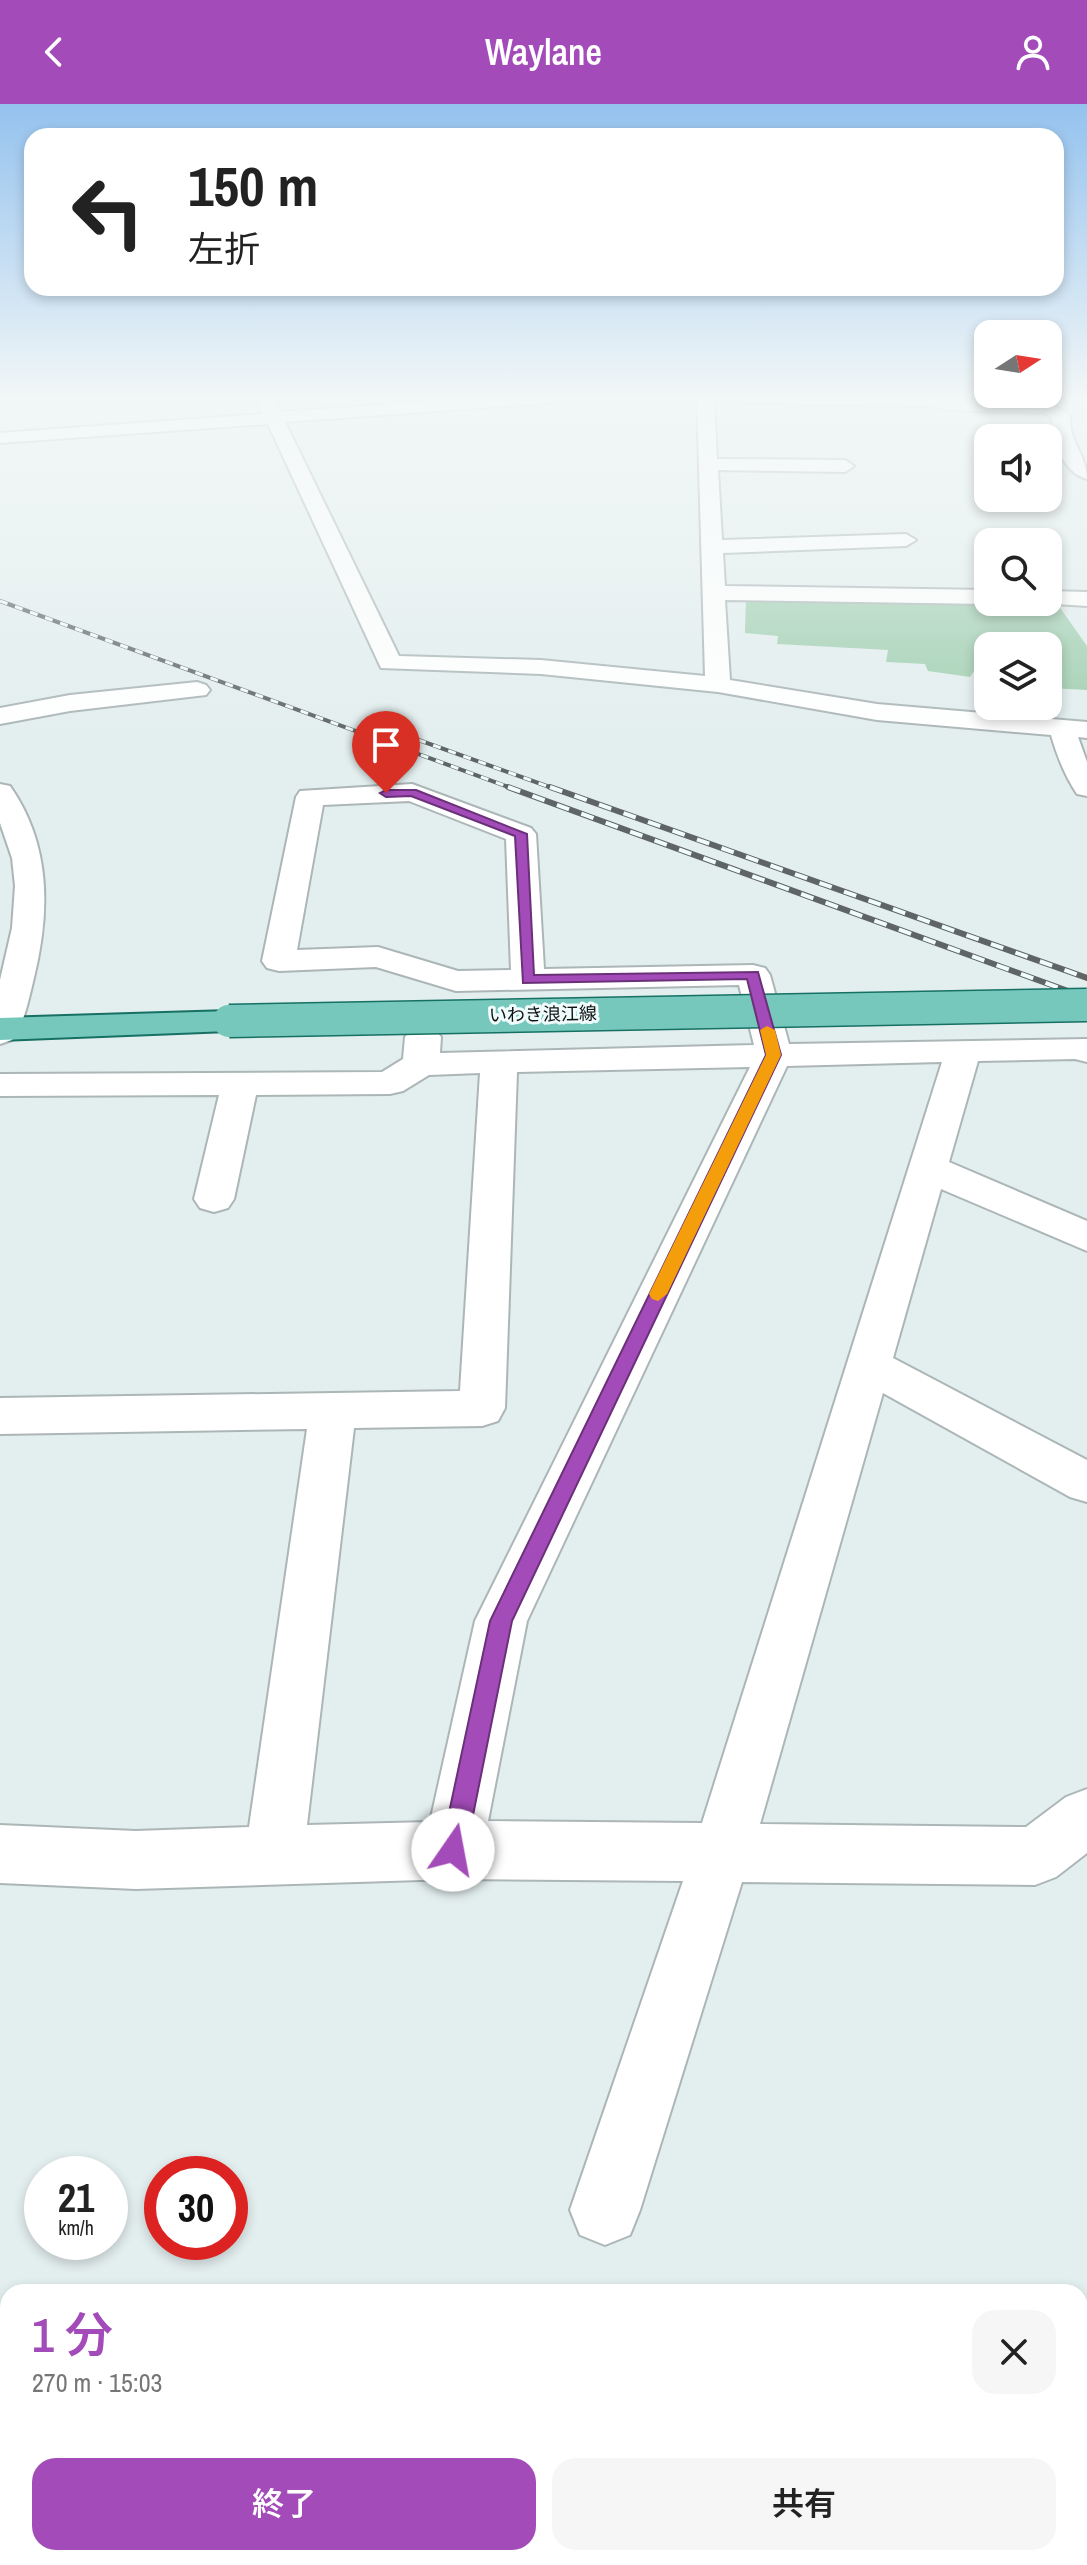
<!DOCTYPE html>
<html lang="ja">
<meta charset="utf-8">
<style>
:root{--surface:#fff;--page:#f6f6f6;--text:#222;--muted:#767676;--accent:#a34bb8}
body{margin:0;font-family:"Archivo Narrow","Noto Sans JP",sans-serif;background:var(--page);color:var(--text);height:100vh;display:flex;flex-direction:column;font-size:30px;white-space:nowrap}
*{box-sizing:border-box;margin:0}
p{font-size:26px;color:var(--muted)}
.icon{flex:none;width:44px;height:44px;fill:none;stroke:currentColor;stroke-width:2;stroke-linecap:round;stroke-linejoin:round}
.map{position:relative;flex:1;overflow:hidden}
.sheet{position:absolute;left:0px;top:2180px;width:1088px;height:282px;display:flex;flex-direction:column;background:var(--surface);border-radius:24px 24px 0 0;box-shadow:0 4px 12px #0003}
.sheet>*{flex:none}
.top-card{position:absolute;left:24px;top:24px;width:1040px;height:168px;border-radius:24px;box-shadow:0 4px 12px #0003;background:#fff;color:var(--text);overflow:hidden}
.needle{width:52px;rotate:78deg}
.buttons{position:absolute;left:974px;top:216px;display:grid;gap:16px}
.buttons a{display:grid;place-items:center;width:88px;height:88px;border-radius:16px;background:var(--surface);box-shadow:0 4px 12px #0003;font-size:40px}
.speed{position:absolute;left:24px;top:2052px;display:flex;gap:16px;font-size:40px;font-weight:700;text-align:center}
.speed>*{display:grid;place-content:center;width:104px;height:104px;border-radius:50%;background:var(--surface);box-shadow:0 4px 12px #0003;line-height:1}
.speed small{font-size:20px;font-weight:400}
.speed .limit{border:12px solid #d22;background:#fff;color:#111}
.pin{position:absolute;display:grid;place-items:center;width:68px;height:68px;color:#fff;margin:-82px -34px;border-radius:50% 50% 50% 0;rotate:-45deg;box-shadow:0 0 8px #0007}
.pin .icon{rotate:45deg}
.me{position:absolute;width:88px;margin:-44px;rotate:12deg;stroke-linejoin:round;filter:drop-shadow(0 0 6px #0008)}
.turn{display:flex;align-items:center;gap:28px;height:168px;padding:0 32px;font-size:36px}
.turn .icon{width:104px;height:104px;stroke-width:2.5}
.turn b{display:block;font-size:56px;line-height:68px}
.round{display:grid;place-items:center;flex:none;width:84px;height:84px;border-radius:24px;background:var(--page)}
.headline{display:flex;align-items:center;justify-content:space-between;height:136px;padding:0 32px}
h1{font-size:48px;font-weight:600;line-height:60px;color:var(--accent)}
.button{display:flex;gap:16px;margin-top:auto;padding:16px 32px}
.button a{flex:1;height:92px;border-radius:24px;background:var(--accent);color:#fff;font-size:32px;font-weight:600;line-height:92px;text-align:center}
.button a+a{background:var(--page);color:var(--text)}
header{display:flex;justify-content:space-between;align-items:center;height:104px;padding:0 32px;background:var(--accent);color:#fff;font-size:36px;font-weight:600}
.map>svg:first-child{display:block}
</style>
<header><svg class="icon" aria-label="back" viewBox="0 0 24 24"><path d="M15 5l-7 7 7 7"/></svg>Waylane<svg class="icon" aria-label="person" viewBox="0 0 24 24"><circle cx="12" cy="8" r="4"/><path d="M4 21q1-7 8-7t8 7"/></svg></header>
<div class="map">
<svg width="1087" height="2461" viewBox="0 0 1087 2461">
<rect width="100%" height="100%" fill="#e3eeee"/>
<path fill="#a1cfb1" d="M 746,491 L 1056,498 L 1087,542 L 1087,586 L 1048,584 L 1048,542 L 988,542 L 988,567 L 974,567 L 970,573 L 928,567 L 925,560 L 886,558 L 888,546 L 777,540 L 778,532 L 745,529 Z"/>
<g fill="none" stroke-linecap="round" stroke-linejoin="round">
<path fill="#b6d6f8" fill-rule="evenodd" d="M 1080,2385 L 1087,2388 L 1087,2461 L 934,2461 L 937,2454 L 1080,2454 Z"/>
<g stroke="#acb6b7" stroke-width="4">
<g id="minor">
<path d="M 256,293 L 272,293 L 280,308 L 493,293 L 568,293 L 560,298 L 285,318 L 399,552 L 541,556 L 705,572 L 697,293 L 955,293 L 953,296 L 1049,299 L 1070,311 C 1068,337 1087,351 1087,375 C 1063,369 1051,335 1052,313 L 1045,309 L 949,306 L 926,302 L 714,298 L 717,355 L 845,356 L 854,362 L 845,368 L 718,366 L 722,436 L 906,430 L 916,436 L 906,442 L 723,449 L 725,482 L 988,486 L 988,498 L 995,498 L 988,500 L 725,496 L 730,576 L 877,600 L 1087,618 L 1087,634 L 1078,633 L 1087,658 L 1087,692 L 1077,690 C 1065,672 1057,652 1051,631 L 877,616 L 718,588 L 541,570 L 381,564 L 268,320 L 0,339 L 0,329 L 263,310 Z"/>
<path d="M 1048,487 L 1087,488 L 1087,502 L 1040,499 L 1048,498 Z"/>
<path d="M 197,578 L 206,581 L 210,586 L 206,591 L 70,607 L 0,620 L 0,604 L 70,591 Z"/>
<path d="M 412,680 L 531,724 L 536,730 L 544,865 L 753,861 L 765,864 L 770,871 L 789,940 L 1087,935 L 1087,958 L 1075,955 L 978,957 L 949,1058 L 1087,1117 L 1087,1147 L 941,1085 L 893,1254 L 1087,1356 L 1087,1398 L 1070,1393 L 883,1289 L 760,1720 L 1026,1723 L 1066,1693 L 1087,1685 L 1087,1749 L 1056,1773 L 1035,1781 L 742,1778 L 640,2106 L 630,2131 L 605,2141 L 580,2131 L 570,2106 L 683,1777 L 453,1775 L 136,1785 L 0,1779 L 0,1721 L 136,1727 L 249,1723 L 307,1325 L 0,1330 L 0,1294 L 460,1287 L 480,969 L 429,971 L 403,987 L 390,990 L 256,991 L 234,1095 L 228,1104 L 214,1108 L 200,1104 L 194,1095 L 219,991 L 0,992 L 0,970 L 382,968 L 403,955 L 405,933 L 411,926 L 423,922 L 435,926 L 441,933 L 440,949 L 754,941 L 739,881 L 456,887 L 376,863 L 279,867 L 267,864 L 262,857 L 296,693 L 300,687 ZM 409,697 L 506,735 L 511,866 L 458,867 L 378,843 L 297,846 L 323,701 ZM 942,958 L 702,1719 L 488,1717 L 527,1517 L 787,962 ZM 750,963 L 475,1517 L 430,1718 L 307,1721 L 354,1324 L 482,1322 L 498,1317 L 505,1304 L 517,968 Z"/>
</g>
</g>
<g stroke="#acb6b7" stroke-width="4">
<path id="tertiary" d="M 0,680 L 10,682 C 52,742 50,810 33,878 C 28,898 24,920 12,936 L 0,940 L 0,876 L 12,824 L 15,782 L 12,754 L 0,719 Z"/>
</g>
<g stroke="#177064" stroke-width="4">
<path id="primary" d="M 229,907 L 241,910 L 246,917 L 241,924 L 229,927 L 0,936 L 0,914 Z"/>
</g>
<use href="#minor" fill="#fff" fill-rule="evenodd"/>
<use href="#tertiary" fill="#fff" fill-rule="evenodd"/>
<use href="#primary" fill="#76c8bc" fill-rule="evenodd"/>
<g stroke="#5f6565" stroke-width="4">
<g id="rail-far1">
<path d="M 0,497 L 514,685"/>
<path d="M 388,625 L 555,685"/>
</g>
</g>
<g stroke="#5f6565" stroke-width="6">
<g id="rail">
<path d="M 508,683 L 1087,894"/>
<path d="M 550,683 L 1087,874"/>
</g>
</g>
<use href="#rail-far1" stroke="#f0fbfc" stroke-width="3" stroke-dasharray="8" stroke-linecap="butt"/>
<use href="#rail" stroke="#f0fbfc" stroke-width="4" stroke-dasharray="13" stroke-linecap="butt"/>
<g stroke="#177064" stroke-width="35" stroke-linecap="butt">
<path id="primary-bridge" d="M 229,917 L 1087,901"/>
</g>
<use href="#primary-bridge" stroke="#76c8bc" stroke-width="32"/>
</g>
<linearGradient id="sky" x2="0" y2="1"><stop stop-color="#94c2ee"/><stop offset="0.46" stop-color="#f2f7f7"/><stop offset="1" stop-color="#f2f7f7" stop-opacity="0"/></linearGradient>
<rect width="1087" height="637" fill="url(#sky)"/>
<path fill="#a34bb8" stroke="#6a3178" stroke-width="2" d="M 416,686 L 527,730 L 534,871 L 758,868 L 781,951 L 512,1517 L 466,1746 L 462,1754 L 453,1758 L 445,1754 L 441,1746 L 490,1517 L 766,951 L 747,875 L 523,879 L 515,732 L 411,692 L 386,693 L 380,689 L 386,686 Z"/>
<path fill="#f59e0b" d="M 767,922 L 775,926 L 781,951 L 667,1190 L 658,1197 L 652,1195 L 649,1190 L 766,951 L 760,926 Z"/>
<g text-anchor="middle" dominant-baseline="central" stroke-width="6" stroke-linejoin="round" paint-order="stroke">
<g font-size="18" fill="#0f1213" stroke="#f0fbfc">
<text transform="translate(543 910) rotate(-1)">いわき浪江線</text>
</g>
</g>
</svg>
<div class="buttons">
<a><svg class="needle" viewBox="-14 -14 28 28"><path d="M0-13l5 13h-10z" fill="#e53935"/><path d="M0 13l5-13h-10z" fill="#767676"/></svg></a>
<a><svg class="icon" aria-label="sound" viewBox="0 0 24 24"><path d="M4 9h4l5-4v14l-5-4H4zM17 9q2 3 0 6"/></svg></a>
<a><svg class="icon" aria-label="search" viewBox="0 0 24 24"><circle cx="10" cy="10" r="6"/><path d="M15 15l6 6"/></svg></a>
<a><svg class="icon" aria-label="layers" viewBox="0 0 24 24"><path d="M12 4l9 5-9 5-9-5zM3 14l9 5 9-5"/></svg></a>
</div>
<div class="speed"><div>21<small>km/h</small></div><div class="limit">30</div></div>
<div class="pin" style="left:386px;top:689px;background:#d93025"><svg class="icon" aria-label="arrive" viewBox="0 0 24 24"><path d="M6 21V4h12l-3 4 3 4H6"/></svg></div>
<svg class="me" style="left:453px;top:1746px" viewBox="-20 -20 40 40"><circle r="19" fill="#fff"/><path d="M0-13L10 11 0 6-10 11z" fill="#a34bb8"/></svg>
<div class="top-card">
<div class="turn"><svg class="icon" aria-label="left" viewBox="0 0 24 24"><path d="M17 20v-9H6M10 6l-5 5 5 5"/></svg><div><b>150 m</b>左折</div></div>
</div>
<section class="sheet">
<div class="headline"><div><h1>1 分</h1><p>270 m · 15:03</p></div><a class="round"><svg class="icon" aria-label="close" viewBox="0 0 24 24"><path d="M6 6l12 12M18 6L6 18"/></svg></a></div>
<div class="button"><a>終了</a><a>共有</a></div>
</section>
</div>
